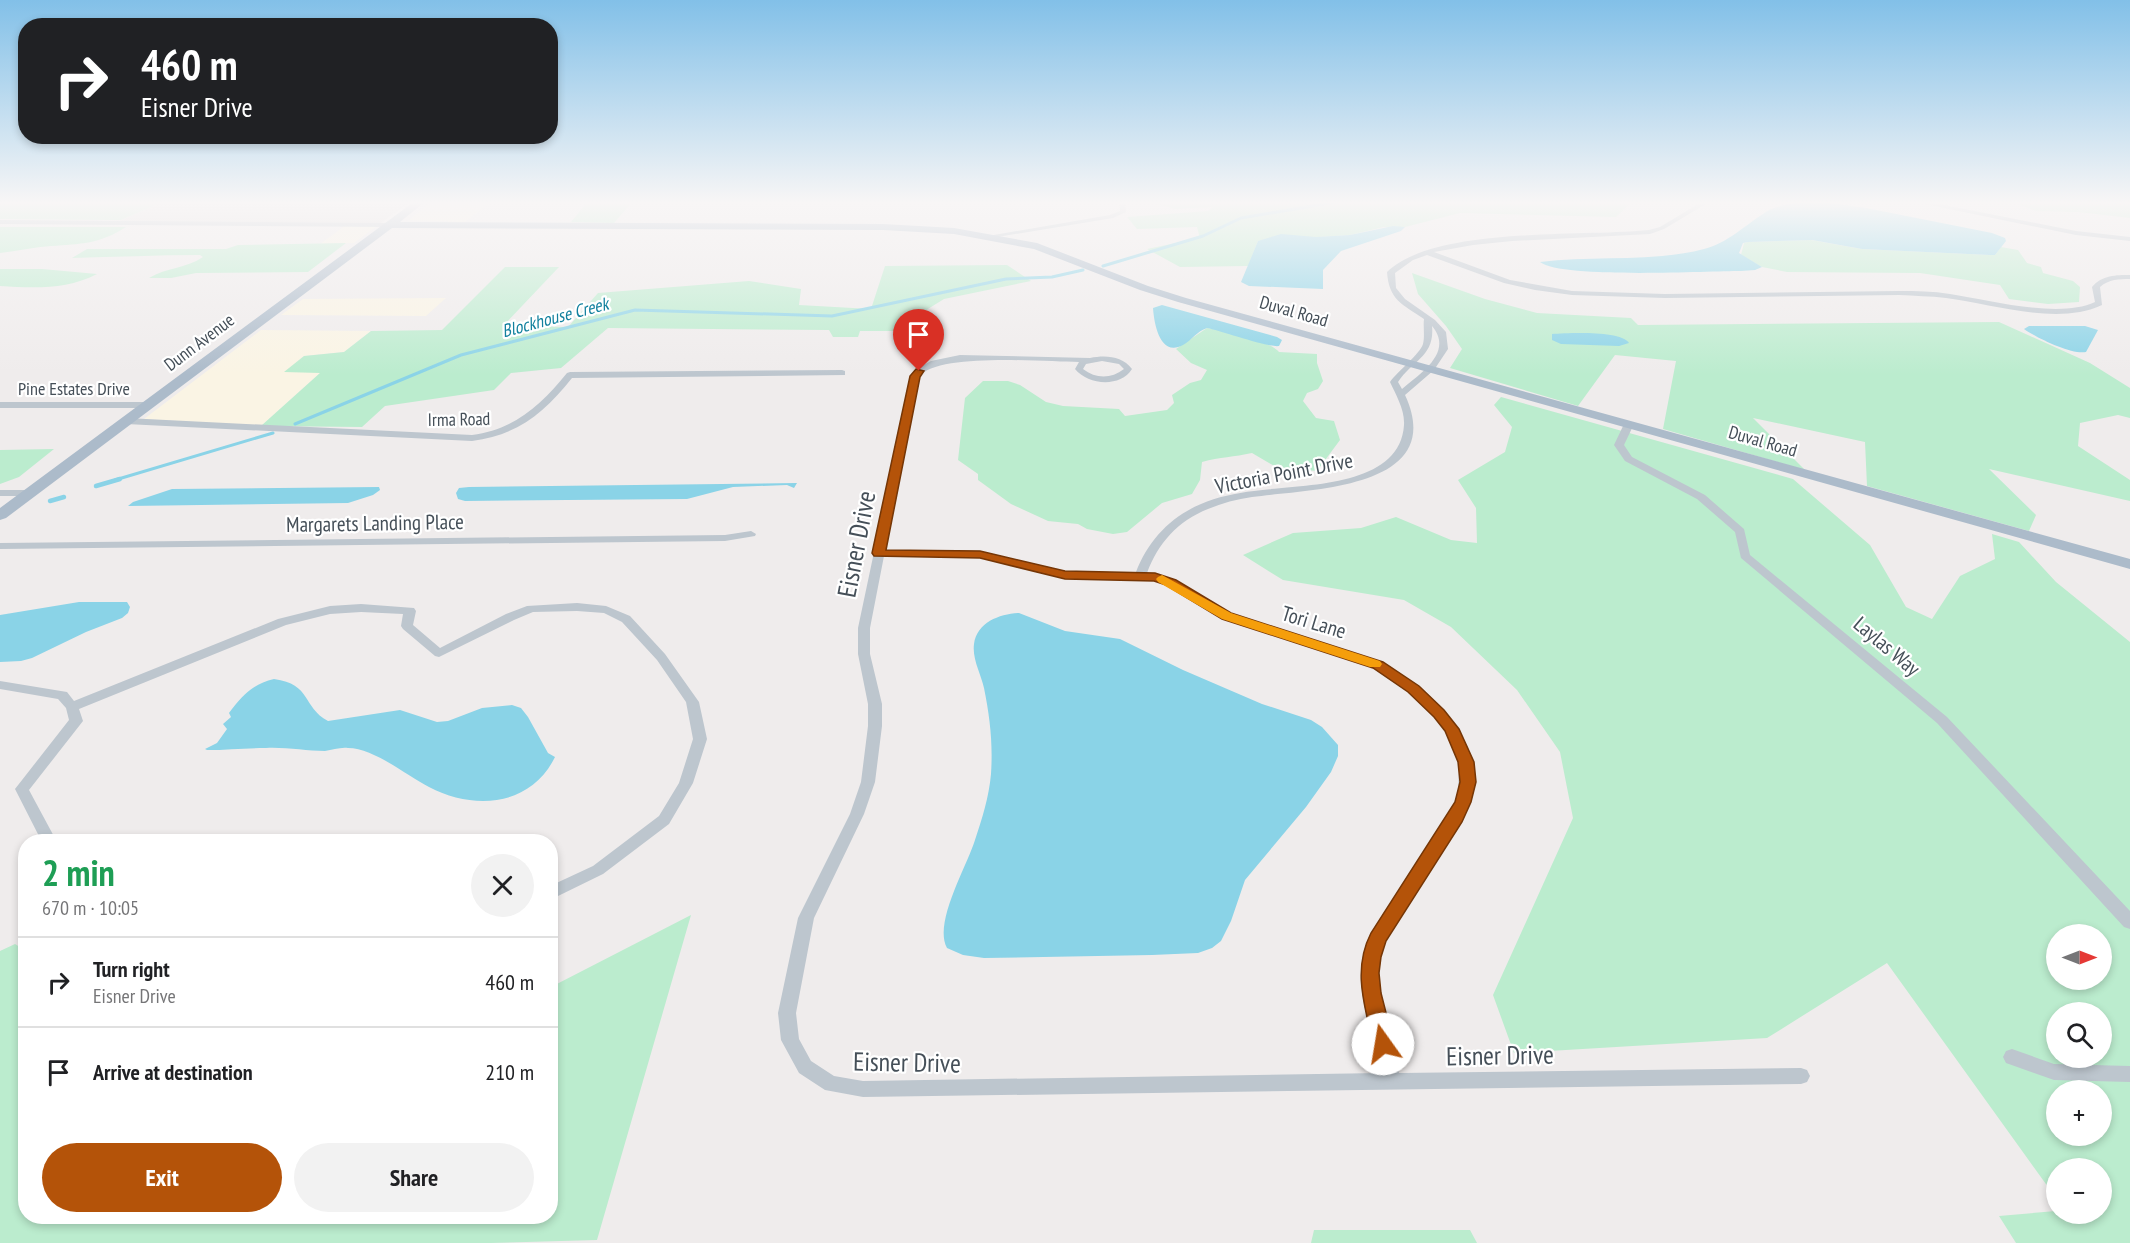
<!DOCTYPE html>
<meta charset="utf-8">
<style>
:root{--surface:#fff;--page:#f2f2f2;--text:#202124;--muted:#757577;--line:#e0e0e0;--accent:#b45309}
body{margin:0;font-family:"PT Sans Narrow",sans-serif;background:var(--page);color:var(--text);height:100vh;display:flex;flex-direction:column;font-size:22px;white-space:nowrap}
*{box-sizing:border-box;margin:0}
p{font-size:20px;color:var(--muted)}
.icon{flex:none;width:33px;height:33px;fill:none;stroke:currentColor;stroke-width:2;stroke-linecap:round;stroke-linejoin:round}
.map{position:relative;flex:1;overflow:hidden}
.drawer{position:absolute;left:18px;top:834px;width:540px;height:390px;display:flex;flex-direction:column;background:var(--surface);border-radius:24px;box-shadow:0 3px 9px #0003}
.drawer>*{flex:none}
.guide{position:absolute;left:18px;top:18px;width:540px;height:126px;border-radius:24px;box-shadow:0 3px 9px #0003;background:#202124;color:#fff;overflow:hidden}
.needle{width:39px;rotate:90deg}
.fabs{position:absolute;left:2046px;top:924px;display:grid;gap:12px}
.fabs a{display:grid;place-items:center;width:66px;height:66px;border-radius:50%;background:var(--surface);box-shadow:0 3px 9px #0003;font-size:30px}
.pin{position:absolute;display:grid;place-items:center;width:51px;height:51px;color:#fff;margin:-62px -26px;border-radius:50% 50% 50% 0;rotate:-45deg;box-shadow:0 0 6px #0007}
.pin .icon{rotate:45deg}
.me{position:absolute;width:66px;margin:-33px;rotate:347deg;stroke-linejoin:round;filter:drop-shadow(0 0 4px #0008)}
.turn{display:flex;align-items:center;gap:21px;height:126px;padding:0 24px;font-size:27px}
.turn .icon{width:78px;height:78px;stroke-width:2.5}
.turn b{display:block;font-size:42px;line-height:51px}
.round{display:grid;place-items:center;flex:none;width:63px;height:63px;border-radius:32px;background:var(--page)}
.overview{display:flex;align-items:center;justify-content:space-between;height:102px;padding:0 24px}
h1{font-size:36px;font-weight:700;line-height:45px;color:#1e9e55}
.cta{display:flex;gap:12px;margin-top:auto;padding:12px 24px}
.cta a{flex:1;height:69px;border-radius:36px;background:var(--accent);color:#fff;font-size:24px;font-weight:700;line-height:69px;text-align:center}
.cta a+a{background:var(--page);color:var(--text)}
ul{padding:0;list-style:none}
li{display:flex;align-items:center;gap:18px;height:90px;padding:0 24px;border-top:2px solid var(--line)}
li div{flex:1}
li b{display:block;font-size:22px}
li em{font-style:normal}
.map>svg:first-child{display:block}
</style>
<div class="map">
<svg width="2130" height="1243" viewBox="0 0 2130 1243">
<rect width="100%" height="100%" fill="#efecec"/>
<g fill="#faf4e4">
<path d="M 433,201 L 492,201 L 465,222 L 409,220 Z"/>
<path d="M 349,223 L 381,223 L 354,243 L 320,244 Z"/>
<path d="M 446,298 L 426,316 L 281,315 L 303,299 Z"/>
<path d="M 261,330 L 371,331 L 344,352 L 304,356 L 285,372 L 321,372 L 261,426 L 144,419 Z"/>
</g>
<path fill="#e0dddd" d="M 165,201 L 411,201 L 381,223 L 117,222 Z"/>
<g fill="#bbecce" fill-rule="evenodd">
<path d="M 0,201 L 165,201 L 121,220 L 0,219 Z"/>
<path d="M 588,201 L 633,201 L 614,223 L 571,222 Z"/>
<path d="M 1187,201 L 1633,201 L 1616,217 L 1460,213 L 1405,227 L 1384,227 L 1350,235 L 1258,241 L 1248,266 L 1180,267 L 1147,249 L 1200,238 L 1197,227 L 1137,229 L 1127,217 L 1208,211 L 1213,207 L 1175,209 L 1157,204 Z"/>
<path d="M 2010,201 L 2130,201 L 2130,218 L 2078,212 L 2036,211 Z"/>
<path d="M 0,227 L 126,227 C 100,244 80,244 51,246 C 34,247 17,251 0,253 Z"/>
<path d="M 1811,240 L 1862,249 L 1990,255 L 1995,255 L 2001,247 L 2018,250 L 2027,263 L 2041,267 L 2043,273 L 2073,281 L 2080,287 L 2079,302 L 2048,304 L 2009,299 L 2000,285 L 1920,273 L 1787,272 L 1762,267 L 1741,255 L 1744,243 L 1747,242 Z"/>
<path d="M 346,243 L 308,272 L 196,273 L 171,278 L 149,278 C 167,267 185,269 203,257 L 200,255 C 157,255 114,257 72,258 L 87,249 L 226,249 L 238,245 Z"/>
<path d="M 1007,265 L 1031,281 L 944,299 L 923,312 L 911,331 L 860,331 L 858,337 L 833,337 L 829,330 L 608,328 L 561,368 L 511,373 L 494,390 L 385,406 L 362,427 L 261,426 L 320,373 L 284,372 L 304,356 L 344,352 L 371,331 L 442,330 L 505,267 L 559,267 L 503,326 L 568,327 L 598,293 L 749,281 L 801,289 L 799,305 L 871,309 L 885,266 Z"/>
<path d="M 0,269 L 42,269 L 97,274 C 66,290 34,288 0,286 Z"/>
<path d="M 1412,273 L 1485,299 L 1537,313 L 1631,318 L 1638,325 L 1999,322 L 2090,363 L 2130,388 L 2130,418 L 2118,415 L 2080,423 L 2078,446 L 2130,480 L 2130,501 L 1989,469 L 2036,515 L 2029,531 L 1867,486 L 1865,442 L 1753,418 L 1805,470 L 1663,429 L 1676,361 L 1615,355 L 1578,406 L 1450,368 L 1462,349 L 1446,326 L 1418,294 Z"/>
<path d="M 1207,328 C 1224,331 1269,340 1279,352 L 1317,354 L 1317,363 L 1323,381 L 1318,389 L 1307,393 L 1303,401 L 1316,418 L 1334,421 L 1340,440 L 1317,471 L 1276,467 L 1252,453 C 1234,457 1220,457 1202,462 L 1200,480 L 1192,494 L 1162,503 L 1127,532 L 1113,534 L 1087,529 L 1078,524 L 1048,521 L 1011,504 L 978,480 L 978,474 L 958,460 L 965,398 L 983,381 L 1008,381 L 1020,385 L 1046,402 L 1063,406 L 1119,409 L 1125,416 L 1167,410 L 1174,403 L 1172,395 L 1190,383 L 1201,380 L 1207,370 L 1191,363 L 1176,349 Z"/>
<path d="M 1501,397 L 1793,479 L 1870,545 L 1906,607 L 1932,619 L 1960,576 L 1995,559 L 1992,534 L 2019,542 L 2056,582 L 2130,642 L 2130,1243 L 2016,1243 L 1999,1216 L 2056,1211 L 2056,1214 L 2102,1214 L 2102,1168 L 2056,1168 L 2056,1198 L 1887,963 L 1767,1038 L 1514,1053 L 1493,995 L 1573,818 L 1560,752 L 1517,690 L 1451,627 L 1404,600 L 1283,580 L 1243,555 L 1293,533 L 1361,528 L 1396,517 L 1451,540 L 1477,543 L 1476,508 L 1458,480 L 1505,452 L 1512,427 L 1494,405 ZM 2056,934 L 2102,934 L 2102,980 L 2056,980 ZM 2056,1012 L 2102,1012 L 2102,1058 L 2056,1058 ZM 2056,1090 L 2102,1090 L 2102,1136 L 2056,1136 Z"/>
<path d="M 54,449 L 19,477 L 0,484 L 0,450 Z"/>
<path d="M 691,915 L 597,1240 L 491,1243 L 0,1243 L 0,951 L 15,944 L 26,951 L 26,1216 L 550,1216 L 551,987 Z"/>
<path d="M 1314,1230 L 1470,1230 L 1477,1243 L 1311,1243 Z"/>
</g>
<g fill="#8ad3e7">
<path d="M 1824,202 L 1866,208 L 1992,233 L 2005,238 L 2006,241 L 1995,255 L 1990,255 L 1862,249 L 1812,240 L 1748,242 L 1743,243 L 1739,253 L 1762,267 L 1755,270 L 1741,271 C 1706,271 1562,279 1540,262 C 1593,255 1651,263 1704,249 C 1728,243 1745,225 1766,212 C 1783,202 1805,202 1824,202 Z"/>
<path d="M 1393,226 L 1405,227 L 1401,231 L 1341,251 L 1323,270 L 1323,289 L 1249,286 L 1241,282 L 1258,241 L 1281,234 L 1316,237 L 1350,235 Z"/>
<path d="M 1162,305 L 1277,337 L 1282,340 L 1279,346 C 1269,348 1222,331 1207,328 C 1197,331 1192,340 1183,345 C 1159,358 1154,321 1153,308 Z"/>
<path d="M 2029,326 L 2085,326 L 2098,330 L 2086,352 C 2072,355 2037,338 2024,329 Z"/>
<path d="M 1552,334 C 1569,333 1620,330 1629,343 L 1619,346 L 1561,344 L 1552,340 Z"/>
<path d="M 797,483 L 794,488 L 787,485 L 733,487 L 687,499 L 465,501 L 458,499 L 456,493 L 459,488 L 469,487 Z"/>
<path d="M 379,487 L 380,490 L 373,495 L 348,503 L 128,506 L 133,502 L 172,489 Z"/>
<path d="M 79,602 L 127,602 L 130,607 L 128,613 L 122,618 L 86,632 L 32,658 L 21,661 L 0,662 L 0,615 Z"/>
<path d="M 1019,613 L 1065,631 L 1120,639 L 1183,670 L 1262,704 L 1311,720 L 1322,727 L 1338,745 L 1338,756 L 1331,772 L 1306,807 L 1245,880 L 1231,921 L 1221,941 L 1212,948 L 1198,953 L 1152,955 L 984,958 L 963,955 L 947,948 C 933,923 967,866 975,840 C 982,819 989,797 991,774 C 993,743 990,718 984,688 C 981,674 972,659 974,644 C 977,622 1000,614 1019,613 Z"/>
<path d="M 274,679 C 312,684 302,707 328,721 L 400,710 L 437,722 L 448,721 L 482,708 L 512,705 L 521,708 L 528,717 L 548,753 L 555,757 C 531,806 475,811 429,787 C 407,776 374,748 348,748 C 340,747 333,750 325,751 C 306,751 286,747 266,748 C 246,748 227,750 207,750 L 205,749 L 217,743 L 227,729 L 223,724 L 231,717 L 229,713 C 242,696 252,684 274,679 Z"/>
</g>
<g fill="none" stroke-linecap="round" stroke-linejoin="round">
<g stroke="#8ad3e7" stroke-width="3">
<path d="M 1103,266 L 1203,236 L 1241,218 L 1342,201"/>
<path d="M 295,424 L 461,355 L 635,310 L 832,316 L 1006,279 L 1052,277 L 1083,270"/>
<path d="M 115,480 L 273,433"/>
</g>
<g stroke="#8ad3e7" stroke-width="4.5">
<path d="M 96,486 L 120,479"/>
<path d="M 50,501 L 64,497"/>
</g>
<g fill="#bdc6ce" fill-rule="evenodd">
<path d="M 1119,201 L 1125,201 L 1126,212 L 1113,218 L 991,238 L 988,236 L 1110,215 L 1120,211 Z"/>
<path d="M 1703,201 L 1711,201 L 1664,229 L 1650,234 L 1512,241 L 1473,245 L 1434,252 L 1510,280 L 1572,291 L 1665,294 L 1899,291 C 1916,291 1933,291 1950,294 C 1989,300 2059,319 2095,302 L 2092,287 C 2102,275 2116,275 2130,275 L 2130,279 C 2119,279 2109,279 2100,287 L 2102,305 C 2057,326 1993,304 1946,298 C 1930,296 1915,296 1899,295 L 1665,298 L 1572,295 L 1535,290 L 1504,283 L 1427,255 L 1413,260 L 1395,273 L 1396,288 L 1405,299 L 1435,320 L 1446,332 L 1448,349 L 1434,370 L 1405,395 C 1449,490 1308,489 1252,497 C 1237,499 1222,503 1208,509 C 1178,521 1158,543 1147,573 L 1160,575 L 1175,581 L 1230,613 L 1382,662 L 1423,690 L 1440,706 L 1455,724 L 1468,747 L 1473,768 L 1472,792 L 1461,821 L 1385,941 C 1382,951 1378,962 1378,973 C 1376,1007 1391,1041 1399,1073 L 1801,1068 L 1807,1070 L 1810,1076 L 1807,1082 L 1801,1084 L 863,1097 L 825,1090 L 799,1073 L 781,1040 L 778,1013 L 798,918 L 850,814 L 861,782 L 868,726 L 868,704 L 858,654 L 858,628 L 911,377 L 916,369 L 931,361 L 960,355 L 1090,358 C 1106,355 1122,356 1132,369 C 1120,388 1088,385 1075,369 L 1079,362 C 1047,362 936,352 919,377 L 885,550 L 980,551 L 1065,572 L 1136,572 C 1148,541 1170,517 1201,504 C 1217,497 1236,493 1254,491 C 1300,484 1400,489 1404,425 C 1405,410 1396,395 1390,382 C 1398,371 1420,354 1423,344 C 1425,336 1423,327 1424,319 C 1402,304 1389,300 1387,272 C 1435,226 1582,237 1649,230 L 1660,227 ZM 1432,326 C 1454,352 1421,373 1402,389 L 1398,382 C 1413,360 1435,356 1432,326 ZM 1102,361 L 1119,364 L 1124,369 C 1111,379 1096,379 1083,369 L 1086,364 ZM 884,556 L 980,557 L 1065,578 L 1123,577 L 1154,580 L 1167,585 L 1222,619 L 1374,668 L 1414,696 L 1431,712 L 1445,729 L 1454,747 L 1459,768 L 1458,792 L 1449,816 L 1371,934 L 1364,957 L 1361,975 L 1363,1001 L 1381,1073 L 863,1081 L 834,1076 L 811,1061 L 799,1039 L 796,1013 L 814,918 L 864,814 L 875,782 L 882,726 L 882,704 L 870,654 L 870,628 Z"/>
<path d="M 1910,201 L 1924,201 L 2076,231 L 2130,237 L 2130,241 L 2076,235 Z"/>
<path d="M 0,220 L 390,223 L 393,225 L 390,227 L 0,224 Z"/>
<path d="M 842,370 L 845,371 L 845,375 L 572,378 C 544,413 518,435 472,441 L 126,424 L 121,421 L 126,418 L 472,435 C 514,430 541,405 567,373 L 570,372 Z"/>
<path d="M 0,402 L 148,402 L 153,405 L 148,408 L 0,408 Z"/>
<path d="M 1629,421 L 1634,424 L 1624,445 L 1632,457 L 1705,495 L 1744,529 L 1750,555 L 1947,717 L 2130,911 L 2130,929 L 2124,927 L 1937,723 L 1741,558 L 1735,532 L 1697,499 L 1625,461 L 1614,445 L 1624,424 Z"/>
<path d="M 0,490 L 30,490 L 35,493 L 30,496 L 0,496 Z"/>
<path d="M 751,531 L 756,534 L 755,536 L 725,541 L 0,549 L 0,543 L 725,535 Z"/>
<path d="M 577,603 L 606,606 L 630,616 L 665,654 L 699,702 L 707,739 L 693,783 L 669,824 L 603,874 L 556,897 L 550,899 L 550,886 L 593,866 L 659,816 L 679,783 L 693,739 L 686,702 L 657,660 L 622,622 L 604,613 L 577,611 L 533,612 L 514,620 L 439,657 L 435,656 L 403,629 L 401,626 L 403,614 L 361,612 L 330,614 L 286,625 L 79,709 L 83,721 L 29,790 L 57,842 L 42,842 L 15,789 L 69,720 L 66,708 L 58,699 L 0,689 L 0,681 L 67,692 L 74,701 L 278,619 L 330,606 L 361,604 L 414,608 L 416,611 L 413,625 L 440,648 L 506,614 L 527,606 Z"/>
<path d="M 2012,1049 L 2054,1064 L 2130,1066 L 2130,1082 L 2054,1080 L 2006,1063 L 2003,1057 L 2006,1051 Z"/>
</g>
<path fill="#acbbca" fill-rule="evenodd" d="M 415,201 L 426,201 L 400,222 L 883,224 L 954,228 L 1037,243 L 1148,286 L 1186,298 L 2130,559 L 2130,569 L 1178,302 L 1140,290 L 1034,249 L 954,234 L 883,230 L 392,228 L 6,518 L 0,520 L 0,508 Z"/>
</g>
<linearGradient id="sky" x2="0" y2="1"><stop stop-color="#82c0e8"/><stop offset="0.54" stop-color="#f8f6f6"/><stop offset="1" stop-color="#f8f6f6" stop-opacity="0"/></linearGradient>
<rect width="2130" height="375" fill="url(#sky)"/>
<path fill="#b45309" stroke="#753606" stroke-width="1.5" d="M 916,369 L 924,371 L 920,377 L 886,550 L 980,551 L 1065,571 L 1155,573 L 1176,580 L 1231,613 L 1383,662 L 1419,686 L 1444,710 L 1459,729 L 1474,762 L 1476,782 L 1471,802 L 1462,822 L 1386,941 L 1381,957 L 1379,973 L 1381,993 L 1394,1044 L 1391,1050 L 1383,1053 L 1376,1050 L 1373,1044 C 1365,1006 1352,970 1371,933 L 1455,802 L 1460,782 L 1458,762 L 1445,731 L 1434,717 L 1408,692 L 1373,668 L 1222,619 L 1166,585 L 1154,581 L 1065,579 L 980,558 L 874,556 L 872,553 L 910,376 Z"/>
<path fill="#f59e0b" d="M 1162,575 L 1231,613 L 1380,661 L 1382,664 L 1380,667 L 1370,667 L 1222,619 L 1158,582 L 1156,579 L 1158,577 Z"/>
<g text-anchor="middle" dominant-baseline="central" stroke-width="4.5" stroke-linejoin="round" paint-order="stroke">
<g font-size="18" fill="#454f58" stroke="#fff">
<text transform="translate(1294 311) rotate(16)">Duval Road</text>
<text transform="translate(199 342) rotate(-37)">Dunn Avenue</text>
<text x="74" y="388">Pine Estates Drive</text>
<text transform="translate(459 419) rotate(-1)">Irma Road</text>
<text transform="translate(1763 441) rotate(16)">Duval Road</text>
</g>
<g font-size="18" font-style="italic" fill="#12809e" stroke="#fff">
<text transform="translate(555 317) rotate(-15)">Blockhouse Creek</text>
</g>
<g font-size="21" fill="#454f58" stroke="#fff">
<text transform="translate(1284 473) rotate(-11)">Victoria Point Drive</text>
<text transform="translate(375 523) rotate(-1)">Margarets Landing Place</text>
<text transform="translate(1314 622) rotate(17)">Tori Lane</text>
<text transform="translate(1887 646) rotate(40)">Laylas Way</text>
</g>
<g font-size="26" fill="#454f58" stroke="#fff">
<text transform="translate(856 544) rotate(-79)">Eisner Drive</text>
<text transform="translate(1500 1055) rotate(-1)">Eisner Drive</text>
<text transform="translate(907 1062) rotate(1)">Eisner Drive</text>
</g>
</g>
</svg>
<div class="fabs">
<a><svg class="needle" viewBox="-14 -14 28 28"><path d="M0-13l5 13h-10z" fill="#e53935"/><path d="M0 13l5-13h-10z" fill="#757577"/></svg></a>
<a><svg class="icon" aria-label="search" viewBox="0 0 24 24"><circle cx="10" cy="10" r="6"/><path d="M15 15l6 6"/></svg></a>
<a>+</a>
<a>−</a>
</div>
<div class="pin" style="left:919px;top:371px;background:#d93025"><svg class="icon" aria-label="arrive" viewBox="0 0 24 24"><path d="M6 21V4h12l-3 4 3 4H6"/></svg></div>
<svg class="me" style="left:1383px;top:1044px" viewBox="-20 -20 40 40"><circle r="19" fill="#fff"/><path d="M0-13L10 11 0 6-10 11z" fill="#b45309"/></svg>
<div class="guide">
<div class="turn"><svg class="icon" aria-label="right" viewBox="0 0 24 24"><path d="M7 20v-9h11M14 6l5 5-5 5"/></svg><div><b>460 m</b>Eisner Drive</div></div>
</div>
<section class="drawer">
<div class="overview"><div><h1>2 min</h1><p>670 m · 10:05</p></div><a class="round"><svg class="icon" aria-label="close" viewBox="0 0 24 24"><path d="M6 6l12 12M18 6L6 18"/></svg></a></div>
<ul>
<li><svg class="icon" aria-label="right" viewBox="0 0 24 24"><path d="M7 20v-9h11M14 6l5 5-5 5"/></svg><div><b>Turn right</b><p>Eisner Drive</p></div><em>460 m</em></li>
<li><svg class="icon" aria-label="arrive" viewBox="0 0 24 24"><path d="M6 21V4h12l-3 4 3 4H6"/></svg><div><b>Arrive at destination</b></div><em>210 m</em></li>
</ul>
<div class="cta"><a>Exit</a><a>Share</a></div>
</section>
</div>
